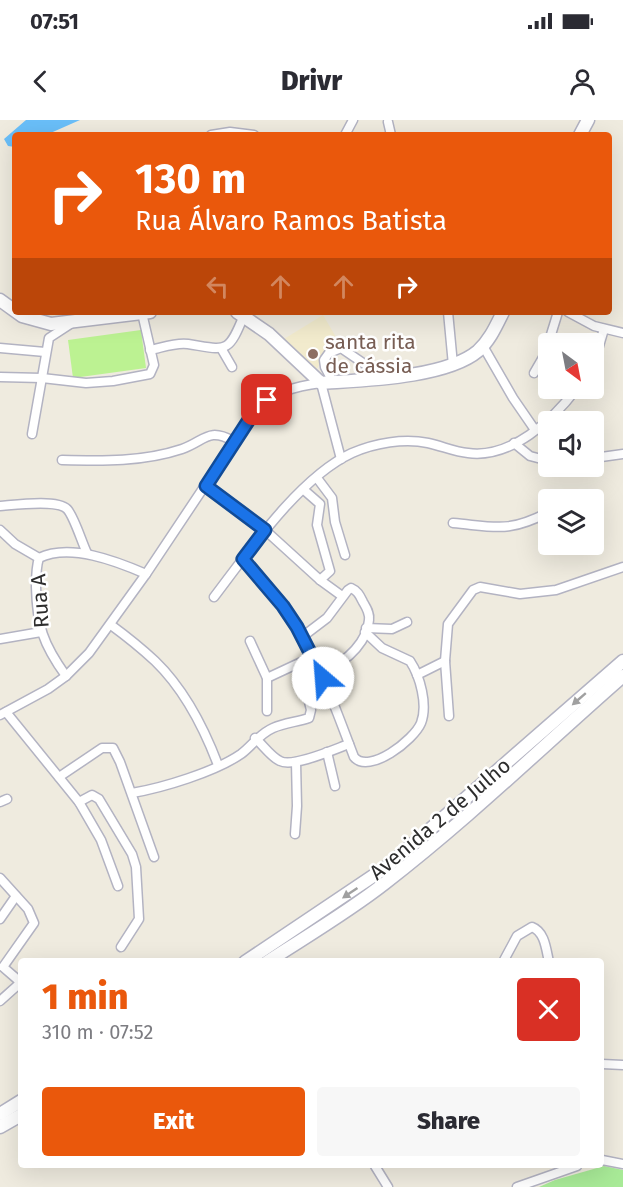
<!DOCTYPE html>
<meta charset="utf-8">
<style>
:root{--surface:#fff;--page:#f7f7f7;--text:#2b2b33;--muted:#7c7c81;--accent:#ea580c}
body{margin:0;font-family:"Fira Sans",sans-serif;background:var(--page);color:var(--text);height:100vh;display:flex;flex-direction:column;font-size:22px;white-space:nowrap}
*{box-sizing:border-box;margin:0}
p{font-size:20px;color:var(--muted)}
.icon{flex:none;width:33px;height:33px;fill:none;stroke:currentColor;stroke-width:2;stroke-linecap:round;stroke-linejoin:round}
.map{position:relative;flex:1;overflow:hidden}
.details{position:absolute;left:18px;top:838px;width:586px;height:210px;display:flex;flex-direction:column;background:var(--surface);border-radius:6px;box-shadow:0 6px 24px #0002}
.details>*{flex:none}
.hud{position:absolute;left:12px;top:12px;width:600px;height:183px;border-radius:6px;box-shadow:0 6px 24px #0002;background:#ea580c;color:#fff;overflow:hidden}
.needle{width:39px;rotate:148deg}
.controls{position:absolute;left:538px;top:213px;display:grid;gap:12px}
.controls a{display:grid;place-items:center;width:66px;height:66px;border-radius:6px;background:var(--surface);box-shadow:0 6px 24px #0002;font-size:30px}
.pin{position:absolute;display:grid;place-items:center;width:51px;height:51px;color:#fff;margin:-26px;border-radius:12px;box-shadow:0 3px 9px #0006}
.me{position:absolute;width:66px;margin:-33px;rotate:333deg;stroke-linejoin:round;filter:drop-shadow(0 0 4px #0008)}
.turn{display:flex;align-items:center;gap:21px;height:126px;padding:0 24px;font-size:27px}
.turn .icon{width:78px;height:78px;stroke-width:2.5}
.turn b{display:block;font-size:42px;line-height:51px}
.lanes{display:flex;align-items:center;height:57px;padding:0 24px;background:#0003;justify-content:center;gap:30px;direction:ltr}
.lanes .off{opacity:.35}
.round{display:grid;place-items:center;flex:none;width:63px;height:63px;border-radius:6px;background:var(--page)}
.overview{display:flex;align-items:center;justify-content:space-between;height:102px;padding:0 24px}
h1{font-size:36px;font-weight:800;line-height:45px;color:var(--accent)}
.cta{display:flex;gap:12px;margin-top:auto;padding:12px 24px}
.cta a{flex:1;height:69px;border-radius:6px;background:var(--accent);color:#fff;font-size:24px;font-weight:800;line-height:69px;text-align:center}
.cta a+a{background:var(--page);color:var(--text)}
.status{display:flex;justify-content:space-between;align-items:center;height:42px;padding:0 30px;background:var(--surface);direction:ltr}
.status svg{height:16px;fill:currentColor}
header{display:flex;justify-content:space-between;align-items:center;height:78px;padding:0 24px;background:var(--surface);font-size:27px;font-weight:800}
.map>svg:first-child{display:block}
</style>
<div class="status"><b>07:51</b><svg viewBox="0 0 49 12"><path d="M0 12V9h3v3zM5 12V6h3v6zM10 12V3h3v9zM15 12V0h3v12zM26 1h20v11H26zM47 4h2v5h-2z"/></svg></div>
<header><svg class="icon" aria-label="back" viewBox="0 0 24 24"><path d="M15 5l-7 7 7 7"/></svg>Drivr<svg class="icon" aria-label="person" viewBox="0 0 24 24"><circle cx="12" cy="8" r="4"/><path d="M4 21q1-7 8-7t8 7"/></svg></header>
<div class="map">
<svg width="623" height="1067" viewBox="0 0 623 1067">
<rect width="100%" height="100%" fill="#efebdf"/>
<path fill="#f2ebcd" d="M 323,195 L 336,217 L 316,250 L 284,219 Z"/>
<path fill="#a8ea97" d="M 604,1046 L 623,1050 L 623,1067 L 539,1067 L 555,1060 Z"/>
<path fill="#bcf292" d="M 141,210 L 146,248 L 73,258 L 68,220 Z"/>
<path fill="#6abff9" d="M 26,0 L 80,0 L 46,15 L 15,15 L 15,27 L 8,26 L 4,19 Z"/>
<g fill="none" stroke-linecap="round" stroke-linejoin="round">
<g stroke="#b3b3c2" stroke-width="11">
<g id="minor">
<path d="M 388,2 L 391,15"/>
<path d="M 211,15 L 230,12 L 254,15"/>
<path d="M 345,15 L 353,0"/>
<path d="M 448,192 L 453,245"/>
<path d="M 568,192 L 594,206 L 623,213"/>
<path d="M 483,226 L 513,278 L 535,310"/>
<path d="M 0,228 L 45,232"/>
<path d="M 221,228 L 232,247"/>
<path d="M 150,230 C 161,228 176,222 188,224 C 226,230 228,235 244,195"/>
<path d="M 594,243 L 604,209"/>
<path d="M 534,253 L 545,234 L 558,192"/>
<path d="M 0,257 L 42,258 L 86,263 L 113,261 L 150,254 L 154,245 L 142,193"/>
<path d="M 333,262 L 325,247 L 324,240 L 329,233 L 341,228 L 385,258"/>
<path d="M 32,314 L 49,218 L 72,203"/>
<path d="M 514,323 L 530,336 L 549,341"/>
<path d="M 594,338 L 623,334"/>
<path d="M 62,340 C 103,341 143,342 182,329 C 205,321 208,307 233,321"/>
<path d="M 317,358 L 332,378 L 335,402 L 345,435"/>
<path d="M 206,366 L 265,410 L 320,460 L 342,476"/>
<path d="M 304,370 L 320,384 L 317,405 L 330,451 L 320,460"/>
<path d="M 0,386 C 14,385 57,379 67,389 C 74,396 82,423 87,433"/>
<path d="M 453,403 C 497,407 508,413 549,392"/>
<path d="M 0,410 L 15,424 L 39,438"/>
<path d="M 243,439 C 262,460 280,481 295,505 C 321,545 337,593 354,637 C 369,655 414,620 421,603 C 428,585 420,556 410,541 L 382,528 L 365,512"/>
<path d="M 214,477 C 249,431 300,357 352,333 C 375,323 404,318 428,323 C 442,326 455,332 468,333 C 511,339 553,300 577,268"/>
<path d="M 111,505 C 126,516 141,528 155,541 C 183,568 204,608 218,645"/>
<path d="M 366,508 L 392,509 L 407,502"/>
<path d="M 302,517 L 327,498 L 348,470 L 351,468 C 358,471 360,476 363,482 C 366,487 370,493 369,500 C 367,525 341,544 321,555"/>
<path d="M 0,519 L 41,512"/>
<path d="M 250,521 L 267,558 L 267,591"/>
<path d="M 417,555 L 445,541"/>
<path d="M 66,556 C 43,524 37,506 36,467 C 36,457 36,447 39,438 C 70,423 116,441 146,454"/>
<path d="M 267,558 L 312,537"/>
<path d="M 6,592 L 79,682 L 101,720 L 118,766"/>
<path d="M 0,595 L 48,569 L 66,556 L 89,533 L 146,454 L 254,292 C 273,273 294,266 321,263 L 341,339"/>
<path d="M 449,596 L 445,541 L 448,504 L 473,470 L 480,467 L 520,474 L 556,470 L 623,447"/>
<path d="M 255,618 C 263,625 271,637 280,641 C 293,648 335,629 349,624"/>
<path d="M 327,632 L 335,666"/>
<path d="M 59,657 L 102,628 L 113,628 L 120,642 L 154,737"/>
<path d="M 132,673 C 162,668 215,652 241,634 C 252,626 259,614 273,608 C 284,603 297,602 309,598 L 311,590 L 305,566 L 323,558"/>
<path d="M 0,682 L 7,679"/>
<path d="M 79,682 L 92,675 L 99,679 L 132,734 L 136,747 L 139,799 L 121,827"/>
<path d="M 295,714 L 297,686 L 296,642"/>
<path d="M 0,758 L 28,789 L 34,803 L 3,847 L 18,860 L 19,864 L 0,881"/>
<path d="M 0,799 L 16,776"/>
<path d="M 503,842 L 517,816 L 532,807 C 545,812 546,829 549,842"/>
<path d="M 602,944 L 623,945"/>
<path d="M 602,1040 L 623,1044"/>
<path d="M 375,1046 L 388,1067"/>
<path d="M 517,1067 L 577,1046"/>
</g>
</g>
<g stroke="#b3b3c2" stroke-width="15">
<g id="secondary">
<path d="M 580,15 L 588,0"/>
<path d="M 0,180 L 22,196 L 51,204 L 150,192"/>
<path d="M 237,192 L 269,214 L 321,263 C 363,260 446,258 478,231 C 490,220 496,206 503,192"/>
<path d="M 245,842 L 388,746 L 623,541"/>
<path d="M 267,842 C 307,816 348,792 385,763 C 468,699 544,625 623,556"/>
<path d="M 0,994 L 21,981"/>
<path d="M 0,1007 L 21,995"/>
</g>
</g>
<use href="#minor" stroke="#fff" stroke-width="8"/>
<use href="#secondary" stroke="#fff" stroke-width="12"/>
</g>
<defs><path id="oneway-solid" d="M-6-.8H1V-3.2L6.5 0L1 3.2V.8H-6Z" transform="scale(1.5)"/></defs>
<g fill="#a0a0a0">
<use href="#oneway-solid" transform="translate(579 579) rotate(139)"/>
<use href="#oneway-solid" transform="translate(350 773) rotate(146)"/>
</g>
<g fill="none" stroke-linecap="round" stroke-linejoin="round">
<g stroke="#114b97" stroke-width="15">
<path id="route" d="M 267,280 L 254,292 L 206,366 L 265,410 L 243,439 L 283,486 L 297,507 L 323,558"/>
</g>
<use href="#route" stroke="#1a73e8" stroke-width="10"/>
</g>
<circle fill="#8d6e63" stroke="#fff" stroke-width="2" cx="313" cy="234" r="6"/>
<g text-anchor="middle" dominant-baseline="central" stroke-width="5" stroke-linejoin="round" paint-order="stroke">
<g font-size="21" fill="#785e54" stroke="#fff" text-anchor="start">
<text x="325" y="222">santa rita<tspan x="325" dy="24">de cássia</tspan></text>
</g>
<g font-size="21" fill="#2d2d2d" stroke="#fff">
<text transform="translate(40 481) rotate(-94)">Rua A</text>
<text transform="translate(440 699) rotate(-40)">Avenida 2 de Julho</text>
</g>
</g>
</svg>
<div class="controls">
<a><svg class="needle" viewBox="-14 -14 28 28"><path d="M0-13l5 13h-10z" fill="#e53935"/><path d="M0 13l5-13h-10z" fill="#7c7c81"/></svg></a>
<a><svg class="icon" aria-label="sound" viewBox="0 0 24 24"><path d="M4 9h4l5-4v14l-5-4H4zM17 9q2 3 0 6"/></svg></a>
<a><svg class="icon" aria-label="layers" viewBox="0 0 24 24"><path d="M12 4l9 5-9 5-9-5zM3 14l9 5 9-5"/></svg></a>
</div>
<div class="pin" style="left:267px;top:280px;background:#d93025"><svg class="icon" aria-label="arrive" viewBox="0 0 24 24"><path d="M6 21V4h12l-3 4 3 4H6"/></svg></div>
<svg class="me" style="left:323px;top:558px" viewBox="-20 -20 40 40"><circle r="19" fill="#fff"/><path d="M0-13L10 11 0 6-10 11z" fill="#1a73e8"/></svg>
<div class="hud">
<div class="turn"><svg class="icon" aria-label="right" viewBox="0 0 24 24"><path d="M7 20v-9h11M14 6l5 5-5 5"/></svg><div><b>130 m</b>Rua Álvaro Ramos Batista</div></div>
<div class="lanes"><svg class="icon off" aria-label="left" viewBox="0 0 24 24"><path d="M17 20v-9H6M10 6l-5 5 5 5"/></svg><svg class="icon off" aria-label="ahead" viewBox="0 0 24 24"><path d="M12 20V5M6 11l6-6 6 6"/></svg><svg class="icon off" aria-label="ahead" viewBox="0 0 24 24"><path d="M12 20V5M6 11l6-6 6 6"/></svg><svg class="icon" aria-label="right" viewBox="0 0 24 24"><path d="M7 20v-9h11M14 6l5 5-5 5"/></svg></div>
</div>
<section class="details">
<div class="overview"><div><h1>1 min</h1><p>310 m · 07:52</p></div><a class="round" style="background:#d93025;color:#fff"><svg class="icon" aria-label="close" viewBox="0 0 24 24"><path d="M6 6l12 12M18 6L6 18"/></svg></a></div>
<div class="cta"><a>Exit</a><a>Share</a></div>
</section>
</div>
